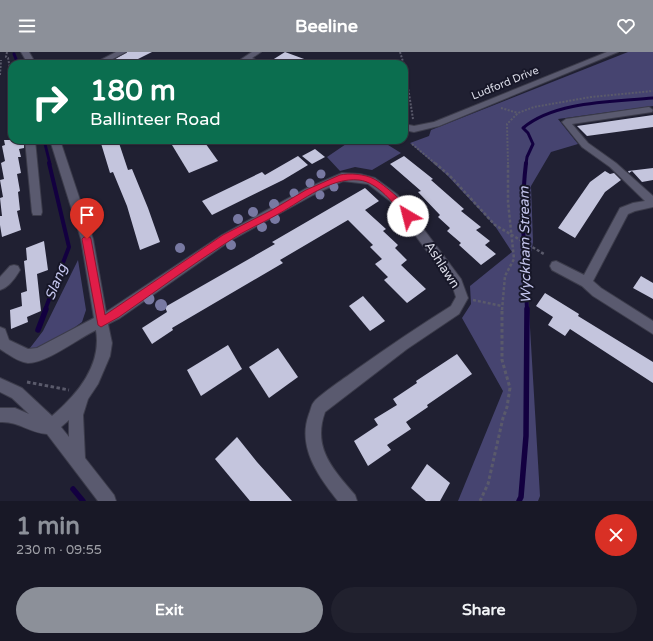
<!DOCTYPE html>
<meta charset="utf-8">
<style>
:root{--surface:#181826;--page:#21212e;--text:#f1f3f6;--muted:#9fa0a7;--line:#363743;--accent:#8c9099}
body{margin:0;font-family:"Varela Round",sans-serif;background:var(--page);color:var(--text);height:100vh;display:flex;flex-direction:column;font-size:15px;white-space:nowrap}
*{box-sizing:border-box;margin:0}
p{font-size:13px;color:var(--muted)}
.icon{flex:none;width:22px;height:22px;fill:none;stroke:currentColor;stroke-width:2;stroke-linecap:round;stroke-linejoin:round}
.map{position:relative;height:449px;overflow:hidden}
.panel{display:flex;flex-direction:column;background:var(--surface);flex:1}
.panel>*{flex:none}
.guide{position:absolute;left:8px;top:8px;width:400px;height:84px;border-radius:12px;box-shadow:0 1px 3px #0004,0 0 0 1px var(--line);background:#0b6e4f;color:#fff;overflow:hidden}
.pin{position:absolute;display:grid;place-items:center;width:34px;height:34px;color:#fff;margin:-41px -17px;border-radius:50% 50% 50% 0;rotate:-45deg;box-shadow:0 0 4px #0007}
.pin .icon{rotate:45deg}
.me{position:absolute;width:44px;margin:-22px;rotate:323deg;stroke-linejoin:round;filter:drop-shadow(0 0 3px #0008)}
.turn{display:flex;align-items:center;gap:14px;height:84px;padding:0 16px;font-size:18px}
.turn .icon{width:52px;height:52px;stroke-width:2.5}
.turn b{display:block;font-size:28px;line-height:34px}
.round{display:grid;place-items:center;flex:none;width:42px;height:42px;border-radius:21px;background:var(--page)}
.overview{display:flex;align-items:center;justify-content:space-between;height:68px;padding:0 16px}
h1{font-size:24px;font-weight:700;line-height:30px;color:var(--accent)}
.primary-button{display:flex;gap:8px;margin-top:auto;padding:8px 16px}
.primary-button a{flex:1;height:46px;border-radius:24px;background:var(--accent);color:#fff;font-size:16px;font-weight:700;line-height:46px;text-align:center}
.primary-button a+a{background:var(--page);color:var(--text)}
header{display:flex;justify-content:space-between;align-items:center;height:52px;padding:0 16px;background:var(--accent);color:#fff;font-size:18px;font-weight:700}
.map>svg:first-child{display:block}
</style>
<header><svg class="icon" aria-label="menu" viewBox="0 0 24 24"><path d="M4 6h16M4 12h16M4 18h16"/></svg>Beeline<svg class="icon" aria-label="heart" viewBox="0 0 24 24"><path d="M12 20l-8-8c-3-5 5-10 8-4 3-6 11-1 8 4z"/></svg></header>
<div class="map">
<svg width="653" height="449" viewBox="0 0 653 449">
<rect width="100%" height="100%" fill="#202032"/>
<g fill="#464470">
<path d="M 628,0 L 653,0 L 653,54 L 558,67 L 578,92 L 551,100 L 531,134 L 533,190 L 527,225 L 540,444 L 538,449 L 458,449 L 503,339 L 462,266 L 471,252 L 470,234 L 512,200 L 495,174 L 447,123 L 410,91 L 429,84 L 431,78 Z"/>
<path d="M 352,88 L 380,88 L 401,101 L 372,118 L 355,115 L 340,119 L 327,105 Z"/>
<path d="M 78,208 L 86,258 L 82,270 L 67,281 L 38,296 L 30,296 L 43,279 Z"/>
</g>
<g fill="none" stroke-linecap="round" stroke-linejoin="round">
<g stroke="#130040" stroke-width="3">
<path d="M 14,2 L 18,12"/>
<path d="M 44,88 L 50,112"/>
<path d="M 526,112 L 527,105 L 533,92 L 528,81 L 523,76 C 555,49 613,50 653,46"/>
</g>
<g stroke="#130040" stroke-width="4">
<path d="M 526,111 C 520,160 525,209 527,258"/>
<path d="M 45,258 L 69,195 L 49,111"/>
</g>
<g stroke="#130040" stroke-width="5.5">
<path d="M 38,278 L 46,257"/>
<path d="M 73,437 L 83,449"/>
<path d="M 519,449 L 521,445 L 526,384 L 527,257"/>
</g>
</g>
<g fill="#c4c5dd">
<path d="M 127,0 L 152,0 L 128,12 L 117,12 L 112,9 Z"/>
<path d="M 285,0 L 315,11 L 315,12 L 266,12 Z"/>
<path d="M 653,63 L 653,75 L 587,84 L 577,74 Z"/>
<path d="M 4,88 L 24,88 L 24,96 L 19,97 L 21,105 L 18,105 L 21,121 L 17,122 L 20,139 L 18,140 L 20,158 L 17,159 L 21,178 L 2,185 L 0,173 L 0,164 L 2,164 L 0,146 L 3,145 L 0,128 L 4,127 L 1,111 L 5,109 L 2,94 L 5,93 Z"/>
<path d="M 100,88 L 118,88 L 128,118 L 132,117 L 148,156 L 160,190 L 140,198 L 127,154 L 113,120 L 110,121 Z"/>
<path d="M 169,88 L 203,88 L 218,109 L 189,121 Z"/>
<path d="M 315,97 L 325,105 L 312,112 L 302,104 Z"/>
<path d="M 298,104 L 308,113 L 283,128 L 212,163 L 202,149 L 262,120 L 265,123 Z"/>
<path d="M 404,104 L 433,127 L 431,128 L 464,157 L 461,159 L 481,175 L 476,178 L 490,189 L 485,193 L 496,202 L 481,213 L 459,193 L 461,191 L 447,179 L 450,176 L 438,165 L 440,163 L 418,140 L 421,139 L 390,112 Z"/>
<path d="M 653,116 L 653,128 L 642,130 L 632,119 L 629,121 L 628,119 Z"/>
<path d="M 605,119 L 610,122 L 614,121 L 621,128 L 605,140 L 575,186 L 558,176 L 590,130 Z"/>
<path d="M 365,136 L 379,149 L 365,158 L 386,177 L 383,179 L 398,193 L 395,196 L 407,208 L 401,213 L 426,237 L 407,251 L 384,228 L 388,225 L 375,212 L 382,207 L 370,195 L 373,193 L 348,168 L 280,208 L 283,211 L 172,276 L 173,278 L 152,292 L 142,276 L 167,260 L 165,255 L 275,192 L 272,190 Z"/>
<path d="M 44,189 L 48,218 L 37,222 L 41,259 L 27,265 L 28,270 L 11,277 L 10,258 L 22,254 L 21,241 L 27,239 L 24,209 L 27,208 L 26,196 Z"/>
<path d="M 641,224 L 653,231 L 653,247 L 633,236 Z"/>
<path d="M 545,241 L 579,262 L 578,264 L 653,310 L 653,331 L 570,277 L 565,284 L 548,273 L 553,265 L 536,254 Z"/>
<path d="M 363,244 L 385,269 L 370,279 L 349,254 Z"/>
<path d="M 228,293 L 242,317 L 201,344 L 187,318 Z"/>
<path d="M 278,296 L 298,325 L 269,346 L 249,315 Z"/>
<path d="M 457,302 L 472,322 L 427,353 L 428,355 L 406,370 L 411,377 L 387,393 L 391,398 L 368,414 L 354,389 L 378,373 L 374,367 L 397,353 L 393,347 L 417,331 L 416,329 Z"/>
<path d="M 237,385 L 257,410 L 292,449 L 250,449 L 215,407 Z"/>
<path d="M 427,412 L 450,431 L 440,449 L 426,449 L 411,436 Z"/>
</g>
<g fill="none" stroke-linecap="round" stroke-linejoin="round">
<g stroke="#3c3c4b" stroke-width="2">
<g id="minor">
<path d="M 21,0 L 29,0 L 36,12 L 28,12 Z"/>
<path d="M 116,0 L 126,0 L 103,12 L 93,12 Z"/>
<path d="M 252,0 L 261,0 L 252,6 L 264,12 L 253,12 L 247,10 L 243,12 L 234,12 Z"/>
<path d="M 607,0 L 618,0 L 439,74 L 414,80 L 404,78 L 404,72 L 414,74 L 434,70 Z"/>
<path d="M 649,55 L 653,58 L 652,60 L 572,72 L 588,91 L 616,111 L 653,144 L 653,155 L 635,159 L 628,162 L 593,229 L 601,236 L 653,269 L 653,282 L 593,244 L 582,234 L 552,218 L 550,214 L 552,210 L 556,209 L 584,223 L 620,156 L 633,151 L 645,149 L 610,115 L 582,95 L 562,70 L 566,67 Z"/>
<path d="M 25,88 L 35,88 L 42,160 L 41,163 L 33,163 L 32,160 Z"/>
<path d="M 50,88 L 60,88 L 93,187 L 106,260 L 222,183 L 305,137 L 342,121 L 360,122 L 375,126 L 398,143 L 461,227 L 468,246 L 459,262 L 407,297 L 325,360 C 312,396 333,417 355,443 L 357,449 L 338,449 C 318,424 297,395 309,362 C 311,358 311,353 314,350 C 319,343 348,324 357,317 C 388,295 419,274 451,254 L 456,245 L 452,233 L 390,149 L 368,132 L 343,129 L 313,143 L 230,189 L 120,266 L 108,272 L 112,291 L 110,304 L 98,332 L 88,347 L 83,363 L 85,406 L 114,443 L 116,449 L 98,449 L 47,382 C 29,381 19,369 0,370 L 0,356 L 15,356 L 29,362 L 12,346 L 0,340 L 0,326 L 22,336 L 52,364 C 78,342 102,313 96,278 C 79,286 47,311 28,311 C 18,310 8,302 0,297 L 0,275 L 5,277 L 9,288 L 28,297 L 37,296 L 94,266 L 81,187 ZM 69,368 L 69,385 L 61,375 Z"/>
<path d="M 14,213 L 18,214 L 20,218 C 16,225 8,236 0,238 L 0,225 L 10,214 Z"/>
</g>
</g>
<g stroke="#5a5a6b" stroke-width="2" stroke-dasharray="2 1.5" stroke-linecap="butt">
<path d="M 7,0 L 6,5 L 8,6 L 12,27"/>
<path d="M 400,0 L 405,16 L 413,67"/>
<path d="M 0,23 L 1,8"/>
<path d="M 501,56 L 518,61"/>
<path d="M 412,92 L 436,112"/>
<path d="M 508,112 L 507,72 L 518,61 L 534,55 L 591,45 L 653,39"/>
</g>
<g stroke="#5a5a6b" stroke-width="2.5" stroke-dasharray="3 2" stroke-linecap="butt">
<path d="M 435,111 L 451,125 L 495,173 L 544,202"/>
<path d="M 473,248 L 502,254"/>
<path d="M 502,258 L 505,224 L 514,207 L 508,150 L 508,111"/>
</g>
<g stroke="#5a5a6b" stroke-width="3" stroke-dasharray="3.5 2.5" stroke-linecap="butt">
<path d="M 27,330 L 69,338"/>
<path d="M 480,449 L 488,432 L 503,366 L 507,355 L 510,336 L 502,308 L 502,257"/>
</g>
<use href="#minor" fill="#5a5a6f" fill-rule="evenodd"/>
</g>
<g fill="#7879a2">
<circle cx="321" cy="122" r="4.5"/>
<circle cx="310" cy="131" r="4.5"/>
<circle cx="334" cy="135" r="4.5"/>
<circle cx="294" cy="141" r="4.5"/>
<circle cx="320" cy="143" r="4.5"/>
<circle cx="274" cy="152" r="5"/>
<circle cx="253" cy="160" r="5"/>
<circle cx="238" cy="167" r="5"/>
<circle cx="275" cy="167" r="5"/>
<circle cx="262" cy="175" r="5"/>
<circle cx="231" cy="193" r="5"/>
<circle cx="180" cy="196" r="5"/>
<circle cx="149" cy="247" r="5.5"/>
<circle cx="161" cy="253" r="6"/>
</g>
<path fill="#e11d48" stroke="#92132f" d="M 340,123 C 349,121 365,122 374,127 C 382,131 414,157 411,166 L 405,166 C 395,153 378,130 359,128 C 331,125 303,148 280,161 C 263,171 245,178 229,189 C 191,213 155,240 119,265 L 101,275 L 98,273 L 82,187 L 84,185 L 90,185 L 91,187 L 105,263 L 223,183 L 272,158 L 306,138 Z"/>
<g text-anchor="middle" dominant-baseline="central" stroke-width="4" stroke-linejoin="round" paint-order="stroke">
<g font-size="11" fill="#dbdce8" stroke="#171728">
<text transform="translate(505 31) rotate(-22)">Ludford Drive</text>
</g>
<g font-size="13" fill="#dbdce8" stroke="#171728">
<text transform="translate(442 213) rotate(57)">Ashlawn</text>
</g>
<g font-size="14" font-style="italic" fill="#c5c6ee" stroke="#171728">
<text transform="translate(525 193) rotate(-91)">Wyckham Stream</text>
<text transform="translate(56 230) rotate(-69)">Slang</text>
</g>
</g>
</svg>
<div class="pin" style="left:87px;top:187px;background:#d93025"><svg class="icon" aria-label="arrive" viewBox="0 0 24 24"><path d="M6 21V4h12l-3 4 3 4H6"/></svg></div>
<svg class="me" style="left:408px;top:164px" viewBox="-20 -20 40 40"><circle r="19" fill="#fff"/><path d="M0-13L10 11 0 6-10 11z" fill="#e11d48"/></svg>
<div class="guide">
<div class="turn"><svg class="icon" aria-label="right" viewBox="0 0 24 24"><path d="M7 20v-9h11M14 6l5 5-5 5"/></svg><div><b>180 m</b>Ballinteer Road</div></div>
</div>
</div>
<section class="panel">
<div class="overview"><div><h1>1 min</h1><p>230 m · 09:55</p></div><a class="round" style="background:#d93025;color:#fff"><svg class="icon" aria-label="close" viewBox="0 0 24 24"><path d="M6 6l12 12M18 6L6 18"/></svg></a></div>
<div class="primary-button"><a>Exit</a><a>Share</a></div>
</section>
